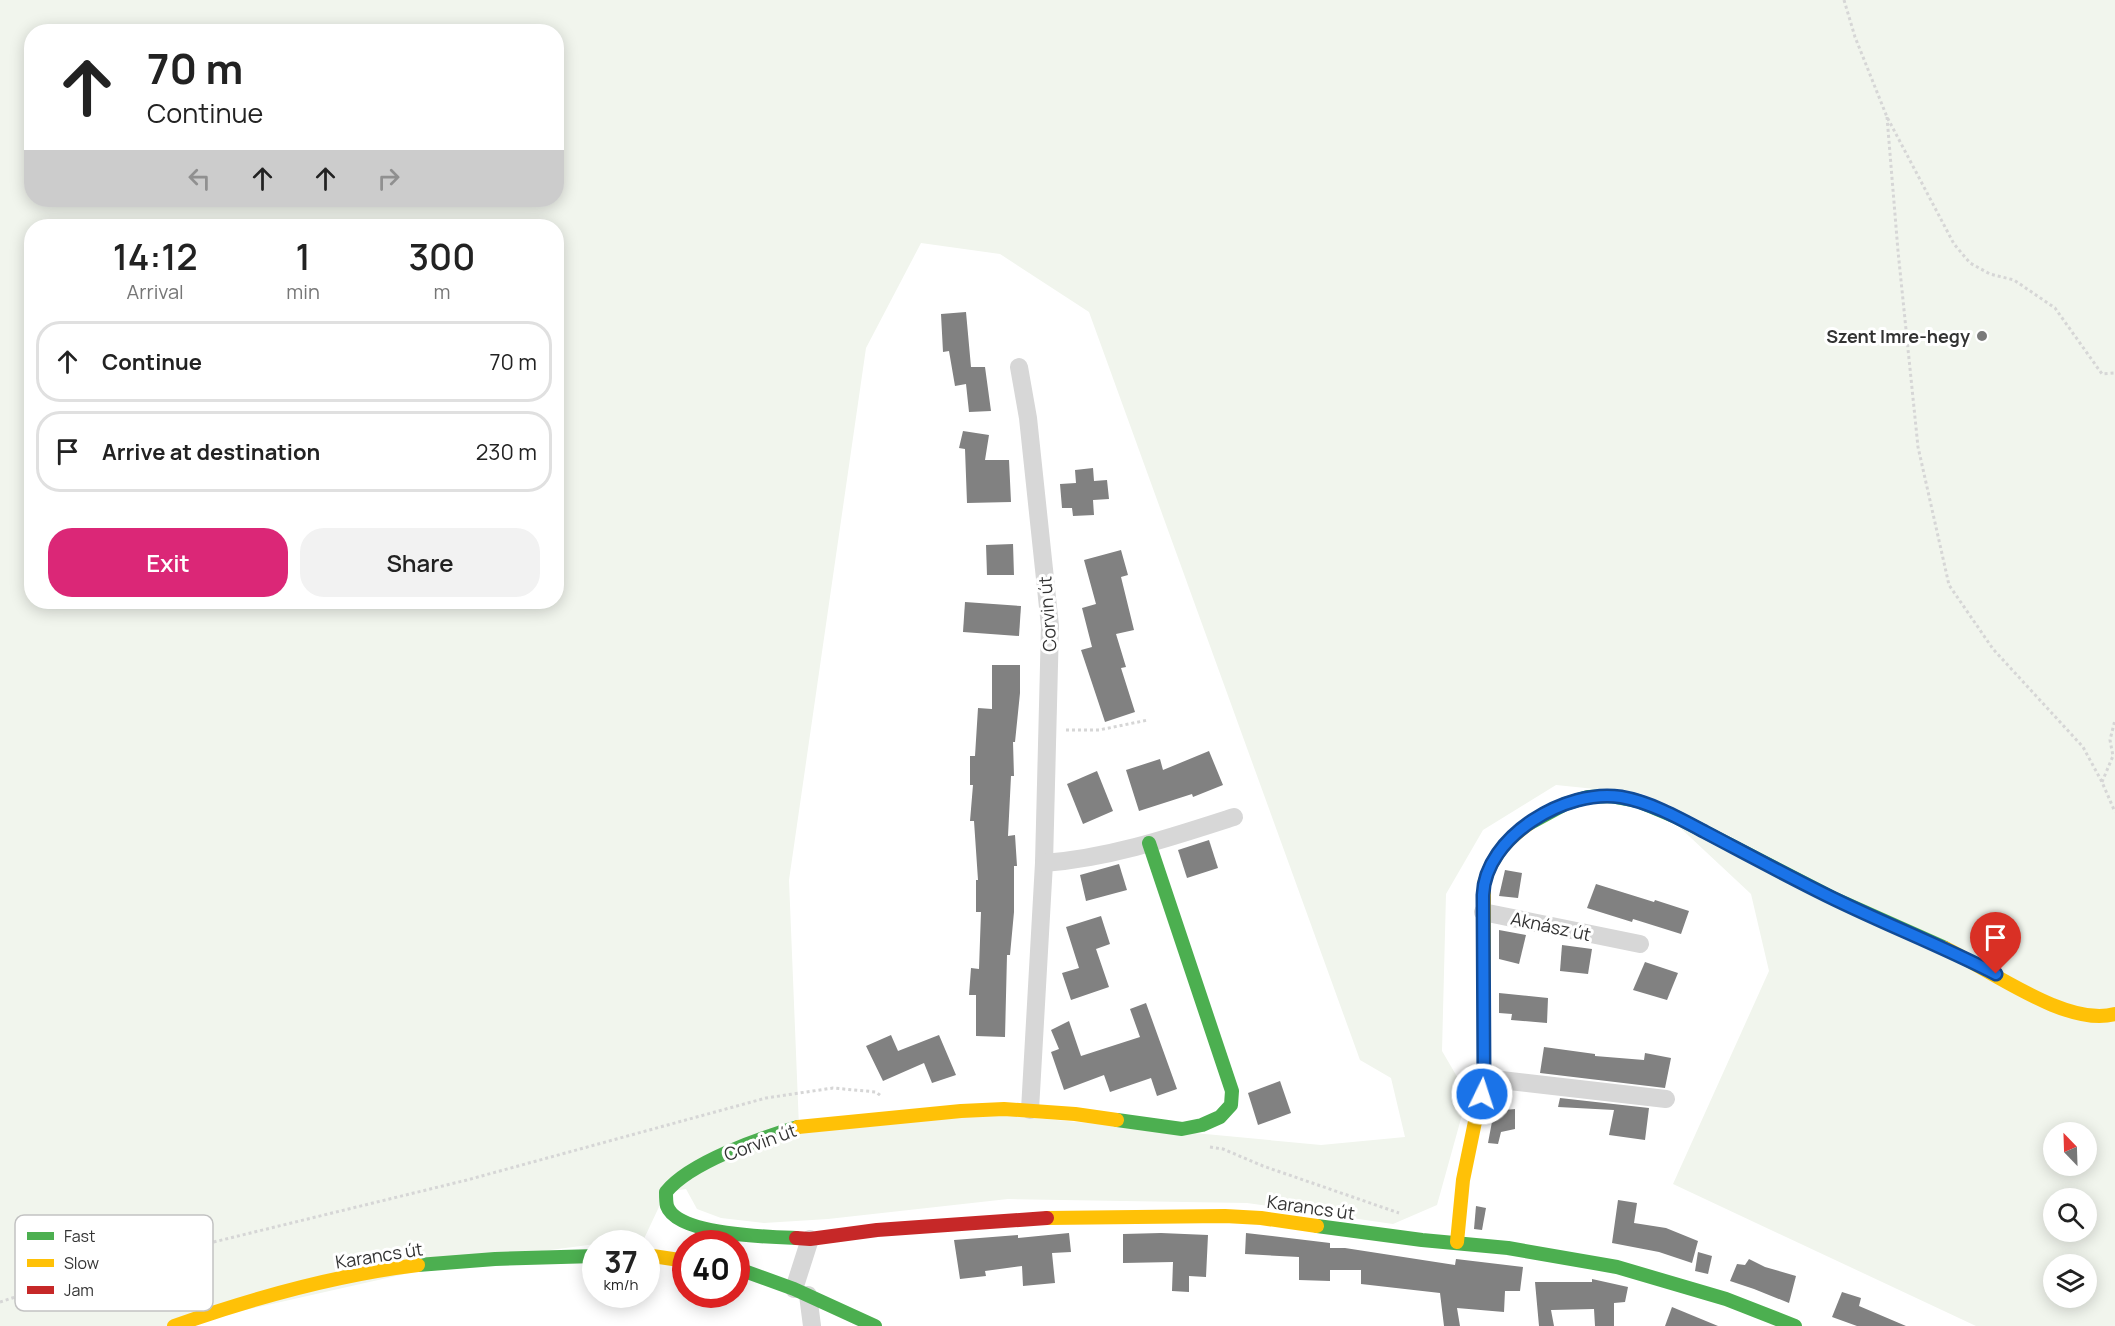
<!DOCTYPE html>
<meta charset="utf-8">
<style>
:root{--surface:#fff;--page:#f2f2f2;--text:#222;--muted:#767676;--line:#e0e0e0;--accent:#db2777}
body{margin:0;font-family:Manrope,sans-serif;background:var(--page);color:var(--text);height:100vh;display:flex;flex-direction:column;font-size:22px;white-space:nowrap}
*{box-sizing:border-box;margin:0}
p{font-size:20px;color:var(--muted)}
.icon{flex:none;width:33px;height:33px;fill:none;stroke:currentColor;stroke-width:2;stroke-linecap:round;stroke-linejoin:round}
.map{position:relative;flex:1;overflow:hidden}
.drawer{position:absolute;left:24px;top:219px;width:540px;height:390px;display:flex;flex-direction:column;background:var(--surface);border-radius:24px;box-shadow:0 3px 15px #0003}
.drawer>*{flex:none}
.banner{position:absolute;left:24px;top:24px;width:540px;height:183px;border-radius:24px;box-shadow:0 3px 15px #0003;background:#fff;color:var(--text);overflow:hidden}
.needle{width:39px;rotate:337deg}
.tools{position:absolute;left:2043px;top:1122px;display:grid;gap:12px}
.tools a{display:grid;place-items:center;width:54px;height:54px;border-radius:50%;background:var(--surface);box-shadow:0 3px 15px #0003;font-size:30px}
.speed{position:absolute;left:582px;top:1230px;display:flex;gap:12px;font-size:30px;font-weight:700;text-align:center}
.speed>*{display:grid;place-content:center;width:78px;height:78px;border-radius:50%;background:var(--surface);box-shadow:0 3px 15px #0003;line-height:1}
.speed small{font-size:15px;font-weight:400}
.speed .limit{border:9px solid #d22;background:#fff;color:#111}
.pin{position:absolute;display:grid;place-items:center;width:51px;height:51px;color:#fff;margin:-62px -26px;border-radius:50% 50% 50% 0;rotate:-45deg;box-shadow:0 0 6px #0007}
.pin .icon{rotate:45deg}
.me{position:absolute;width:66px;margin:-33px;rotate:4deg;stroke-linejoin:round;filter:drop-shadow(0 0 4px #0008)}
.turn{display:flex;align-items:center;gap:21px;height:126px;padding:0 24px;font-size:27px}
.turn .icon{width:78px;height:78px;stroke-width:2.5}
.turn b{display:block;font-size:42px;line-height:51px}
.lanes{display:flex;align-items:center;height:57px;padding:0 24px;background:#0003;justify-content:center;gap:30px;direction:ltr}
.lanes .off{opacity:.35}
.eta{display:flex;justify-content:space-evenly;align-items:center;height:102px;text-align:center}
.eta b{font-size:36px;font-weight:600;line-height:42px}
.cta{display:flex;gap:12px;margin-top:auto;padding:12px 24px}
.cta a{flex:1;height:69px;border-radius:24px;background:var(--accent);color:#fff;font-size:24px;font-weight:600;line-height:69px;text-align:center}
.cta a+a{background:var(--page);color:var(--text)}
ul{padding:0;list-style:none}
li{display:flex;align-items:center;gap:18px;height:81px;margin:0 12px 9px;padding:0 12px;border:3px solid var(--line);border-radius:24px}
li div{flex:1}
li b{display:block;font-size:22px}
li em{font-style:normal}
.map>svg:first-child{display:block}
</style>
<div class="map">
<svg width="2115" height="1326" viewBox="0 0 2115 1326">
<rect width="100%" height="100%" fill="#fff"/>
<path fill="#f1f5ed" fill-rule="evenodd" d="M 0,0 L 2115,0 L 2115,1326 L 1976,1326 L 1673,1184 L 1769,971 L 1751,894 L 1644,794 L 1556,785 L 1483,830 L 1446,894 L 1442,1051 L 1459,1080 L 1462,1115 L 1437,1205 L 1393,1224 L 1247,1203 L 1008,1199 L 828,1219 L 764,1223 L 721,1218 L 697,1209 L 686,1189 L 666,1192 L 642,1243 L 596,1244 L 458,1262 L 174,1326 L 0,1326 ZM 32,32 L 556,32 L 556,200 L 32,200 ZM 32,226 L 556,226 L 556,602 L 32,602 ZM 921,243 L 1000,254 L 1089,312 L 1360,1060 L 1391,1078 L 1405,1137 L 1321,1145 L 961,1111 L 799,1127 L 789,880 L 866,348 ZM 2054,1132 L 2086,1132 L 2086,1166 L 2054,1166 ZM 2054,1198 L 2086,1198 L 2086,1232 L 2054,1232 ZM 2054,1264 L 2086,1264 L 2086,1298 L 2054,1298 Z"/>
<g fill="#818181">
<path d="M 966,312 L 971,367 L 985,367 L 991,411 L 969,412 L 966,384 L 955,386 L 949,351 L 943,352 L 941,314 Z"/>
<path d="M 963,431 L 989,435 L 985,460 L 1009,460 L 1011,502 L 967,503 L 965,449 L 959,448 Z"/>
<path d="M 1093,468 L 1094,481 L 1107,480 L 1109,499 L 1093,500 L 1094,515 L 1073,516 L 1072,508 L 1062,508 L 1060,484 L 1076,483 L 1075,470 Z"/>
<path d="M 1013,544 L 1014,575 L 987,575 L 986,545 Z"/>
<path d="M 1121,550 L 1128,575 L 1121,577 L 1134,630 L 1116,634 L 1126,667 L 1121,668 L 1135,712 L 1105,722 L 1081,650 L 1092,647 L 1082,608 L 1096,604 L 1084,560 Z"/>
<path d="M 965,602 L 1021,606 L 1019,636 L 963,632 Z"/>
<path d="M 992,665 L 1020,665 L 1020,693 L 1015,742 L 1013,742 L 1014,776 L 1011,776 L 1008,836 L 1015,835 L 1017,866 L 1014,866 L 1014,912 L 1010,955 L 1007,955 L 1005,1037 L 976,1036 L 976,995 L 969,995 L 971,968 L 979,969 L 981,912 L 976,912 L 976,880 L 978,880 L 974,821 L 970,821 L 973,785 L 970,785 L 970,756 L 975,756 L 978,708 L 992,709 Z"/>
<path d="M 1209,751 L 1223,785 L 1193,797 L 1192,794 L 1139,811 L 1126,770 L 1160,759 L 1163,770 Z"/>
<path d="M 1097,771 L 1113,811 L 1083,824 L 1067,784 Z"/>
<path d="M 1209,840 L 1218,868 L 1187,878 L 1178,850 Z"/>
<path d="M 1119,864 L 1127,890 L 1086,901 L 1080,875 Z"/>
<path d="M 1505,870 L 1522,873 L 1518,898 L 1499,896 Z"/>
<path d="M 1596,884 L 1654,902 L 1655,900 L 1689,911 L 1681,934 L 1633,919 L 1632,922 L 1587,908 Z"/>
<path d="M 1101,916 L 1110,944 L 1096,949 L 1109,987 L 1071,1000 L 1062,973 L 1079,968 L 1066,927 Z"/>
<path d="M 1499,930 L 1526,935 L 1519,964 L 1499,959 Z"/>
<path d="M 1562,945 L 1592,949 L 1588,974 L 1560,971 Z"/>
<path d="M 1645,962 L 1678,973 L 1667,1000 L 1633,990 Z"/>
<path d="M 1499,993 L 1548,998 L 1547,1023 L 1511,1020 L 1512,1014 L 1499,1013 Z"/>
<path d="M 1146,1003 L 1177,1089 L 1157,1096 L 1151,1078 L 1110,1092 L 1104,1075 L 1064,1090 L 1051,1052 L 1059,1049 L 1051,1030 L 1069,1021 L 1081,1056 L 1140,1037 L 1130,1009 Z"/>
<path d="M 891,1035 L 898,1051 L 939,1035 L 956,1075 L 932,1083 L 924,1063 L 883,1081 L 866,1046 Z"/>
<path d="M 1544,1047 L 1595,1054 L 1595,1056 L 1644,1060 L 1645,1053 L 1671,1058 L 1665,1088 L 1540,1073 Z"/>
<path d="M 1280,1081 L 1291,1113 L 1258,1125 L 1248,1093 Z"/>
<path d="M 1560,1098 L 1649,1108 L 1645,1140 L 1609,1135 L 1614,1110 L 1558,1107 Z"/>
<path d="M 1515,1109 L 1515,1129 L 1501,1132 L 1498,1144 L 1488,1143 L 1494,1111 Z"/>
<path d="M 1618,1200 L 1637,1203 L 1634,1223 L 1666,1228 L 1698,1241 L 1692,1263 L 1659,1252 L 1612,1243 Z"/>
<path d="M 1476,1206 L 1486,1208 L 1482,1230 L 1474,1229 Z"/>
<path d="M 1069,1233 L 1071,1252 L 1052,1253 L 1055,1283 L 1023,1286 L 1022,1266 L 985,1271 L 986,1276 L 960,1279 L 954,1240 L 1018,1235 L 1018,1238 Z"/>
<path d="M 1161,1233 L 1208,1235 L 1206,1277 L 1189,1276 L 1189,1292 L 1172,1291 L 1173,1262 L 1123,1263 L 1123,1234 Z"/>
<path d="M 1246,1233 L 1330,1243 L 1330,1248 L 1345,1248 L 1455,1265 L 1456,1259 L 1523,1267 L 1520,1291 L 1505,1291 L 1504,1312 L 1457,1308 L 1460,1326 L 1444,1326 L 1440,1293 L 1361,1284 L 1361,1270 L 1330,1270 L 1330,1281 L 1299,1280 L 1299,1257 L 1245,1254 Z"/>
<path d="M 1698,1252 L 1712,1256 L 1708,1274 L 1695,1271 Z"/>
<path d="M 1749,1259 L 1765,1267 L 1796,1276 L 1789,1303 L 1754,1289 L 1730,1281 L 1737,1264 L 1745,1265 Z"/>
<path d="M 1592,1279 L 1628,1287 L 1625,1302 L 1614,1303 L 1614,1326 L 1595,1326 L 1594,1309 L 1551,1310 L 1554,1326 L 1539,1326 L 1535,1282 L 1592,1282 Z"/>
<path d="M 1842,1292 L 1861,1298 L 1859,1306 L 1906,1326 L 1857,1326 L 1832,1317 Z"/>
<path d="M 1672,1307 L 1718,1326 L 1665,1326 Z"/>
</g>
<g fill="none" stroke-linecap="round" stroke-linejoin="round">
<g stroke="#d6d6d6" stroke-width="3" stroke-dasharray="3 3" stroke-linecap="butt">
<path d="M 1844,0 L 1855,37 L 1887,117 L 1954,244 L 1970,263 L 1990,274 L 2014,280 L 2055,308 L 2102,374 L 2115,373"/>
<path d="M 1887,117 L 1898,251 L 1918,447 L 1949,585 L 1993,649 L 2083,747 L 2102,782 L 2115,812"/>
<path d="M 1066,730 L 1099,730 L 1148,720"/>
<path d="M 2102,782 L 2113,756 L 2110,740 L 2115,720"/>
<path d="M 1210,1147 L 1223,1149 L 1263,1166 L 1399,1213"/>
<path d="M 0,1302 L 91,1272 L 467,1180 L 766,1098 L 833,1088 L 876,1092 L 881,1096"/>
</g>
<g stroke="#d7d7d7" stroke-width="18">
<path d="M 1019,367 L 1028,418 L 1050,626 L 1044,863 L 1030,1110"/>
<path d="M 1044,863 C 1110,858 1172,837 1234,817"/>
<path d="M 1483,912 L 1640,944"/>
<path d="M 1484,1078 L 1666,1099"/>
<path d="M 794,1289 L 810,1239"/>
<path d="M 808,1295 L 812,1326"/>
</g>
<g stroke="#4caf50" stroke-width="14">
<path d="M 1530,823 L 1565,804 L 1588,797 L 1611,796 L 1638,801 L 1676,817 L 1835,899 L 1945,948"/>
<path d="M 1117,1120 L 1182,1129 L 1202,1125 L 1220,1117 L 1231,1105 L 1232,1091 L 1149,843"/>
<path d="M 1317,1226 L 1422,1240 L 1508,1248 L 1617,1267 L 1726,1299 L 1795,1326"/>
<path d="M 796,1238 C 770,1237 677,1235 667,1206 C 666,1202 666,1196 666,1192 C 690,1162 761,1138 798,1127"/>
<path d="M 418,1265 L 495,1259 L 596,1256"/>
<path d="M 736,1268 L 794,1289 L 875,1326"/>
</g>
<g stroke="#ffc107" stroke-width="14">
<path d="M 1945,948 C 1989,969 2068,1028 2115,1014"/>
<path d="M 798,1127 L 961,1111 L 1004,1109 L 1075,1114 L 1117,1120"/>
<path d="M 1047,1218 L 1225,1216 L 1261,1218 L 1317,1226"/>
<path d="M 1457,1242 L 1463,1180 L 1484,1078 L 1484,884 C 1491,857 1507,839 1530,823"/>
<path d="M 646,1255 L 686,1261"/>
<path d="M 174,1326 C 253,1298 335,1275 418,1265"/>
</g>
<path stroke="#c62828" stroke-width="14" d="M 796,1238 L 810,1239 L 877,1230 L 1047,1218"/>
</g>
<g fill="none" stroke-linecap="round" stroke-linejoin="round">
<g stroke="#114b97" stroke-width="15">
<path id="route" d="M 1482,1094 L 1484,1078 L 1483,895 C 1485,836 1567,788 1621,797 C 1650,802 1679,818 1705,832 C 1743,852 1780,872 1818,891 C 1877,921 1938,944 1996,974"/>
</g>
<use href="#route" stroke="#1a73e8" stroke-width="10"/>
</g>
<circle fill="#7a7a7a" stroke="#fff" stroke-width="2" cx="1982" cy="336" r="6"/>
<g text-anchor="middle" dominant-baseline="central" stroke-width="6" stroke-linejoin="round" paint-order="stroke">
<g font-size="18" font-weight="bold" fill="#333" stroke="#fff" text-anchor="end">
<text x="1970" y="336">Szent Imre-hegy</text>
</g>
<g font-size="18" fill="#333" stroke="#fff">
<text transform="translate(1047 614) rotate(-94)">Corvin út</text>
<text transform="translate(1551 926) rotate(12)">Aknász út</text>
<text transform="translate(760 1142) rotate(-20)">Corvin út</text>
<text transform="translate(1311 1207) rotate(8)">Karancs út</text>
<text transform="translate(379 1255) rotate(-9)">Karancs út</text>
</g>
</g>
<rect x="15" y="1215" width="198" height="96" rx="9" fill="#fff" stroke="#c2c2c2" stroke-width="1.5"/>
<rect x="27" y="1232" width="27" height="8" fill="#4caf50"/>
<rect x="27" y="1259" width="27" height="8" fill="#ffc107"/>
<rect x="27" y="1286" width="27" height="8" fill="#c62828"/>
<g font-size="16" fill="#333">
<text x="64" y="1242">Fast</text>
<text x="64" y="1269">Slow</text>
<text x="64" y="1296">Jam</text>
</g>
</svg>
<div class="tools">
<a><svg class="needle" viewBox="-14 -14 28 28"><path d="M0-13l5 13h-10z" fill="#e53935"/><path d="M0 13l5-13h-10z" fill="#767676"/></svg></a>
<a><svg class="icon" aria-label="search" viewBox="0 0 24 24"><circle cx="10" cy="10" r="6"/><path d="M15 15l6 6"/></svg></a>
<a><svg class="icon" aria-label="layers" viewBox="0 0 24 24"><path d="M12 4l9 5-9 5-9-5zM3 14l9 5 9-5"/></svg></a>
</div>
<div class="speed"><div>37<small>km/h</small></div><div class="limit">40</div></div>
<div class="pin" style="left:1996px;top:974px;background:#d93025"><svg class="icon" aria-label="arrive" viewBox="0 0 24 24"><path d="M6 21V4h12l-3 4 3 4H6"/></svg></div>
<svg class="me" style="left:1482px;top:1094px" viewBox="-20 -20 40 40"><circle r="17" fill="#1a73e8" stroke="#fff" stroke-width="3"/><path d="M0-11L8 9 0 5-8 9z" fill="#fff"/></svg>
<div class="banner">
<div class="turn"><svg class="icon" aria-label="ahead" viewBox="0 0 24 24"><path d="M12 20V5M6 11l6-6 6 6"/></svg><div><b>70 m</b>Continue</div></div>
<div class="lanes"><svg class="icon off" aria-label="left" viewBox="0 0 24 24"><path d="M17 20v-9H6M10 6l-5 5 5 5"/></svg><svg class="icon" aria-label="ahead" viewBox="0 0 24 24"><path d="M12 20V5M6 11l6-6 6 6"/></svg><svg class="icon" aria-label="ahead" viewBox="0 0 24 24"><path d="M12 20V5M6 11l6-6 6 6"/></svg><svg class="icon off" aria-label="right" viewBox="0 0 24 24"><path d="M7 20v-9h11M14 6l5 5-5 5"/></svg></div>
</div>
<section class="drawer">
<div class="eta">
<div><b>14:12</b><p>Arrival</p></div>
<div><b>1</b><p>min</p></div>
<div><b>300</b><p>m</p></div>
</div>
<ul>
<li><svg class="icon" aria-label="ahead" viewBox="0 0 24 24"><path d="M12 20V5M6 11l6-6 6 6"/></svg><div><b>Continue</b></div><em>70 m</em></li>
<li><svg class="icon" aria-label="arrive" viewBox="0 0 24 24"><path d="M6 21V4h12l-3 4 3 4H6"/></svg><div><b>Arrive at destination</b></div><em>230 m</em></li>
</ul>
<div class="cta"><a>Exit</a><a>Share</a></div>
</section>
</div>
